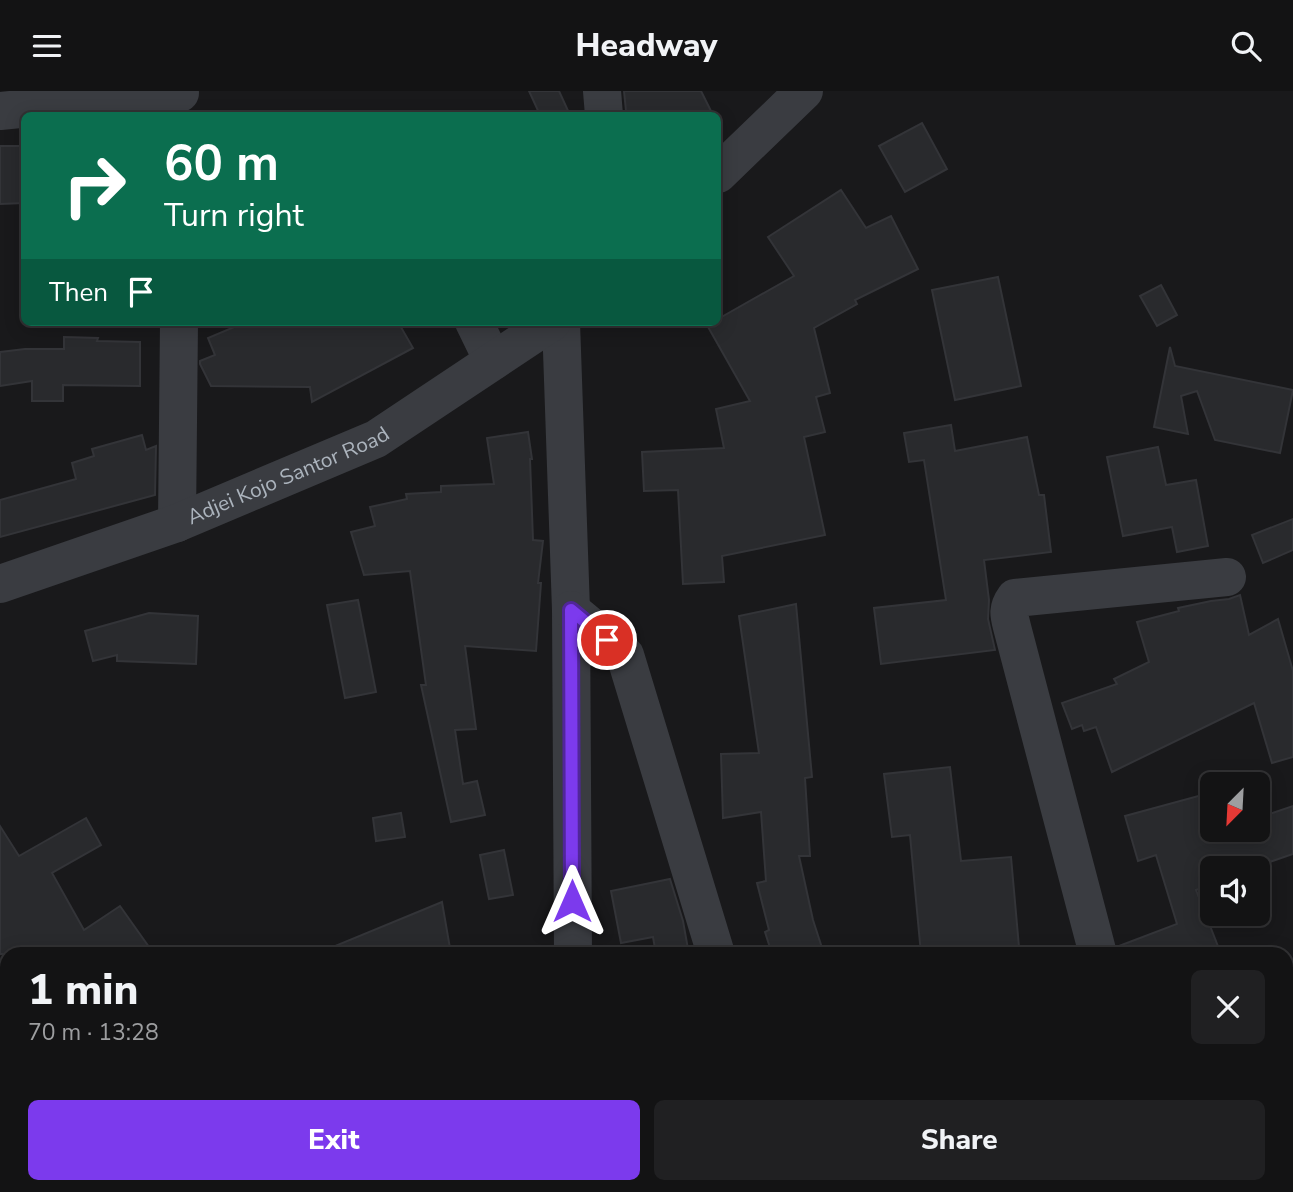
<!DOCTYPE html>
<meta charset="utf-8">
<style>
:root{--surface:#131314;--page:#202022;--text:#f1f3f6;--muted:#9d9ea0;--line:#323234;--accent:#7c3aed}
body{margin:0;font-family:"Nunito Sans",sans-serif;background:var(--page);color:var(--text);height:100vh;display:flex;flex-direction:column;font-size:26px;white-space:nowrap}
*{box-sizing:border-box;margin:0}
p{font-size:23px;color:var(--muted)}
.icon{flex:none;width:38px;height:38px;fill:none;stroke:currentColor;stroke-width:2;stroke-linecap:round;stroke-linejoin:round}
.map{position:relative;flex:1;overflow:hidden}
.sheet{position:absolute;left:0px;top:856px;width:1293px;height:247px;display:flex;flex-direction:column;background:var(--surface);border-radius:21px 21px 0 0;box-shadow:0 4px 18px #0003,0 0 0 2px var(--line)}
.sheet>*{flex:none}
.top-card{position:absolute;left:21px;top:21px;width:700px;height:214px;border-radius:10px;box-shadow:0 4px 18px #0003,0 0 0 2px var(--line);background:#0b6e4f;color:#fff;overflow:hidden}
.needle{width:46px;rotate:204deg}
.fabs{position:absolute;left:1200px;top:681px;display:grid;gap:14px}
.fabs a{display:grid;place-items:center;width:70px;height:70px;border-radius:10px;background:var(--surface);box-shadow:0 4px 18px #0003,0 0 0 2px var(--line);font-size:35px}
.pin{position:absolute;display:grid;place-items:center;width:60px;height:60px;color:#fff;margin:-30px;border:4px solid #fff;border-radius:50%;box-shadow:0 2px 7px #0007}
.me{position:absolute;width:77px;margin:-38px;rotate:0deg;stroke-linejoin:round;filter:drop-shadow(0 0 5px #0008)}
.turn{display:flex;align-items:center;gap:24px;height:147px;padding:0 28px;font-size:32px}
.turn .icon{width:91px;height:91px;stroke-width:2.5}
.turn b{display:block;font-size:49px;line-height:60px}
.then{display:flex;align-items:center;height:66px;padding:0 28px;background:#0003;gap:14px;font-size:26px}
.round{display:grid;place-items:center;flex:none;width:74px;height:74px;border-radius:10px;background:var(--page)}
.headline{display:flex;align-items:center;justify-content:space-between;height:119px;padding:0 28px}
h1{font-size:42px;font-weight:800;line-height:52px}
.button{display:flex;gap:14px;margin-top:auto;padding:14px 28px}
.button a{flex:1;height:80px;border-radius:10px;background:var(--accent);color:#fff;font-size:28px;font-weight:800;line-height:80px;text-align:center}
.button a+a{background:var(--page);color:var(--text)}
header{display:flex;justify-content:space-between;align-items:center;height:91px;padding:0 28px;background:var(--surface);font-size:32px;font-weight:800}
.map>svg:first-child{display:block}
</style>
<header><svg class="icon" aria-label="menu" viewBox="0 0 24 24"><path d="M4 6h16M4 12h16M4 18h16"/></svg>Headway<svg class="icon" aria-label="search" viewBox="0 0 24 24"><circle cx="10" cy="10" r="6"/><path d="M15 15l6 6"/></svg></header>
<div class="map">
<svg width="1293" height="1101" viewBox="0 0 1293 1101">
<rect width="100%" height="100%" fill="#19191b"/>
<g fill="#292a2d" stroke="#333438" stroke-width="2">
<path d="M 529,0 L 559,0 L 570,24 L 540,24 Z"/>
<path d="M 624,0 L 701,0 L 713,24 L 628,24 L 626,20 Z"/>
<path d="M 922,32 L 947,78 L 905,101 L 879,55 Z"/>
<path d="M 0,55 L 24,55 L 24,112 L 0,113 Z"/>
<path d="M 841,99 L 866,137 L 891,125 L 918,178 L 855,209 L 857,213 L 814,237 L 830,302 L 816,306 L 825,341 L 804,346 L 825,444 L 722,465 L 724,491 L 683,493 L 678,399 L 644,400 L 642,361 L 724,357 L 716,318 L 750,310 L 707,234 L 712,231 L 718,231 L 718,228 L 794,185 L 768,146 Z"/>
<path d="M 998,186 L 1021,295 L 955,309 L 932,199 Z"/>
<path d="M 1161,194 L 1177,224 L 1157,235 L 1140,205 Z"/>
<path d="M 246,231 L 398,231 L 413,257 L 312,311 L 310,296 L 211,295 L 200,273 L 200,270 L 215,264 L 208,247 Z"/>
<path d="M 64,246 L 98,247 L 97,250 L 140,251 L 140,295 L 63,294 L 63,310 L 32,310 L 32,290 L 0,295 L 0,261 L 25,258 L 64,258 Z"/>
<path d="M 1170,256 L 1175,275 L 1293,299 L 1280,362 L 1215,349 L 1197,300 L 1181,305 L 1188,343 L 1154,336 Z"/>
<path d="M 951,334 L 955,360 L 1027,346 L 1039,404 L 1044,404 L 1051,461 L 984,469 L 989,509 L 988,528 L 995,559 L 881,573 L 874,517 L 946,509 L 924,369 L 909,371 L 904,342 Z"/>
<path d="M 528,341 L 532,368 L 530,368 L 533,449 L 543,450 L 538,492 L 541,492 L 536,560 L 465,555 L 476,638 L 455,639 L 463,693 L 477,690 L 485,724 L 451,731 L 421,594 L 426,594 L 410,480 L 364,484 L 351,441 L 375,435 L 370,416 L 407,408 L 406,403 L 441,401 L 441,395 L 494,393 L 487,347 Z"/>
<path d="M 142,344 L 146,359 L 156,355 L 155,404 L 0,446 L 0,409 L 76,388 L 72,372 L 94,365 L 92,358 Z"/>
<path d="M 1158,356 L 1166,394 L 1196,389 L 1208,455 L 1177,461 L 1172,436 L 1123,445 L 1107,366 Z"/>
<path d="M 1293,428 L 1293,459 L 1263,472 L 1252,444 Z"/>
<path d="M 1240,504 L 1249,544 L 1278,528 L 1293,580 L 1293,666 L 1272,672 L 1254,612 L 1112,681 L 1096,636 L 1084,640 L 1082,634 L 1072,638 L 1062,612 L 1117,593 L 1114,588 L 1149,571 L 1137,531 L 1179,520 L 1178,517 L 1211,510 L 1229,508 Z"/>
<path d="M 358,509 L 376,601 L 345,607 L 327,514 Z"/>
<path d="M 796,513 L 812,686 L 805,687 L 810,765 L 799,765 L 813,829 L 824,863 L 772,863 L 765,841 L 769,839 L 757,792 L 766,790 L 761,721 L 723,727 L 721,663 L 759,662 L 739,525 Z"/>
<path d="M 149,522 L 198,525 L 196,573 L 117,570 L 117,564 L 93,570 L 85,540 Z"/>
<path d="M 950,676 L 961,770 L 1011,766 L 1019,856 L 946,863 L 921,863 L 910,744 L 892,746 L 884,683 Z"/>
<path d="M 1213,701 L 1213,742 L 1224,738 L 1258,738 L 1258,727 L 1293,715 L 1293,763 L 1252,777 L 1213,777 L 1213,794 L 1196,799 L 1221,863 L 1119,863 L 1119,855 L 1177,833 L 1156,764 L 1138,770 L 1125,725 Z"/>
<path d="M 401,722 L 405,746 L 376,750 L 373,727 Z"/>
<path d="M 86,727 L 101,754 L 52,782 L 84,839 L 120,815 L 154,863 L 0,863 L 0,735 L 19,765 Z"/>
<path d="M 504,759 L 513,804 L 489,808 L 480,764 Z"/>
<path d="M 670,788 L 683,830 L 688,858 L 656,863 L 653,846 L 621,852 L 611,800 Z"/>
<path d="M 442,811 L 451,863 L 319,863 L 318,862 Z"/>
</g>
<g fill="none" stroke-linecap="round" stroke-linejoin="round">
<g stroke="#3a3c41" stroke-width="38">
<path d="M 602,0 L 604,24"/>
<path d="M 0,20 L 180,2"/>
<path d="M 718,83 L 804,0"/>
<path d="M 474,231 L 493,270"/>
<path d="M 561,231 L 571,519 L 573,863"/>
<path d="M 177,432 L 179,231"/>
<path id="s1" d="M 0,493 L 177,432 L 376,348 L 552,231"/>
<path d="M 571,519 L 625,564 L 716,863"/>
<path d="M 1098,863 L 1012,536 C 1009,524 1007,518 1015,507 L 1227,486"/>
<path d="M 0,1024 L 7,1020"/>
<path d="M 1286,1031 L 1293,1028"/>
<path d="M 786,1096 L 788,1101"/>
<path d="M 551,1101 L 552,1096"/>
<path d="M 1129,1101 L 1144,1096"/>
</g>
</g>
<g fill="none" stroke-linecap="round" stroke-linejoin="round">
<g stroke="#51269a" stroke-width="18">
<path id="route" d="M 572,810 L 571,519 L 607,549"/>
</g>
<use href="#route" stroke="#7c3aed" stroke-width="12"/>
</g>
<g text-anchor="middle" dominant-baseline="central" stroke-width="7" stroke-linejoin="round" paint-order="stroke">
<g font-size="21" fill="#abb3bc" stroke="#141417">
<text stroke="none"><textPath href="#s1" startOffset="308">Adjei Kojo Santor Road</textPath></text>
</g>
</g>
</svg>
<div class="fabs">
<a><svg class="needle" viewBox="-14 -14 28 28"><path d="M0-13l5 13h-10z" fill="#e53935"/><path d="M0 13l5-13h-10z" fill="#9d9ea0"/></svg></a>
<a><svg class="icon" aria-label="sound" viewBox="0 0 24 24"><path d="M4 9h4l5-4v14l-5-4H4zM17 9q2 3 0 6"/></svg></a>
</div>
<div class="pin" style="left:607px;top:549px;background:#d93025"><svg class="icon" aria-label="arrive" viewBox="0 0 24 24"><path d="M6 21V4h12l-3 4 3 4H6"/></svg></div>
<svg class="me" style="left:572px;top:810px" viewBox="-20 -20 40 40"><path d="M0-17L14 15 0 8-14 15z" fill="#7c3aed" stroke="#fff" stroke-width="4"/></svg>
<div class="top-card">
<div class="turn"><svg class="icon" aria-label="right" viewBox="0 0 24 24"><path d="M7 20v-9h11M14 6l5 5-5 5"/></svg><div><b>60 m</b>Turn right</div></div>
<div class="then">Then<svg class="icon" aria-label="arrive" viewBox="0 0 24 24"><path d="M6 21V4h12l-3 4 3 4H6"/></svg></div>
</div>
<section class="sheet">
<div class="headline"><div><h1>1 min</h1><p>70 m · 13:28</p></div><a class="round"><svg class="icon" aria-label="close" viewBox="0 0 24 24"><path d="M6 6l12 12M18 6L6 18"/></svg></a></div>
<div class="button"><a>Exit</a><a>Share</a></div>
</section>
</div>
